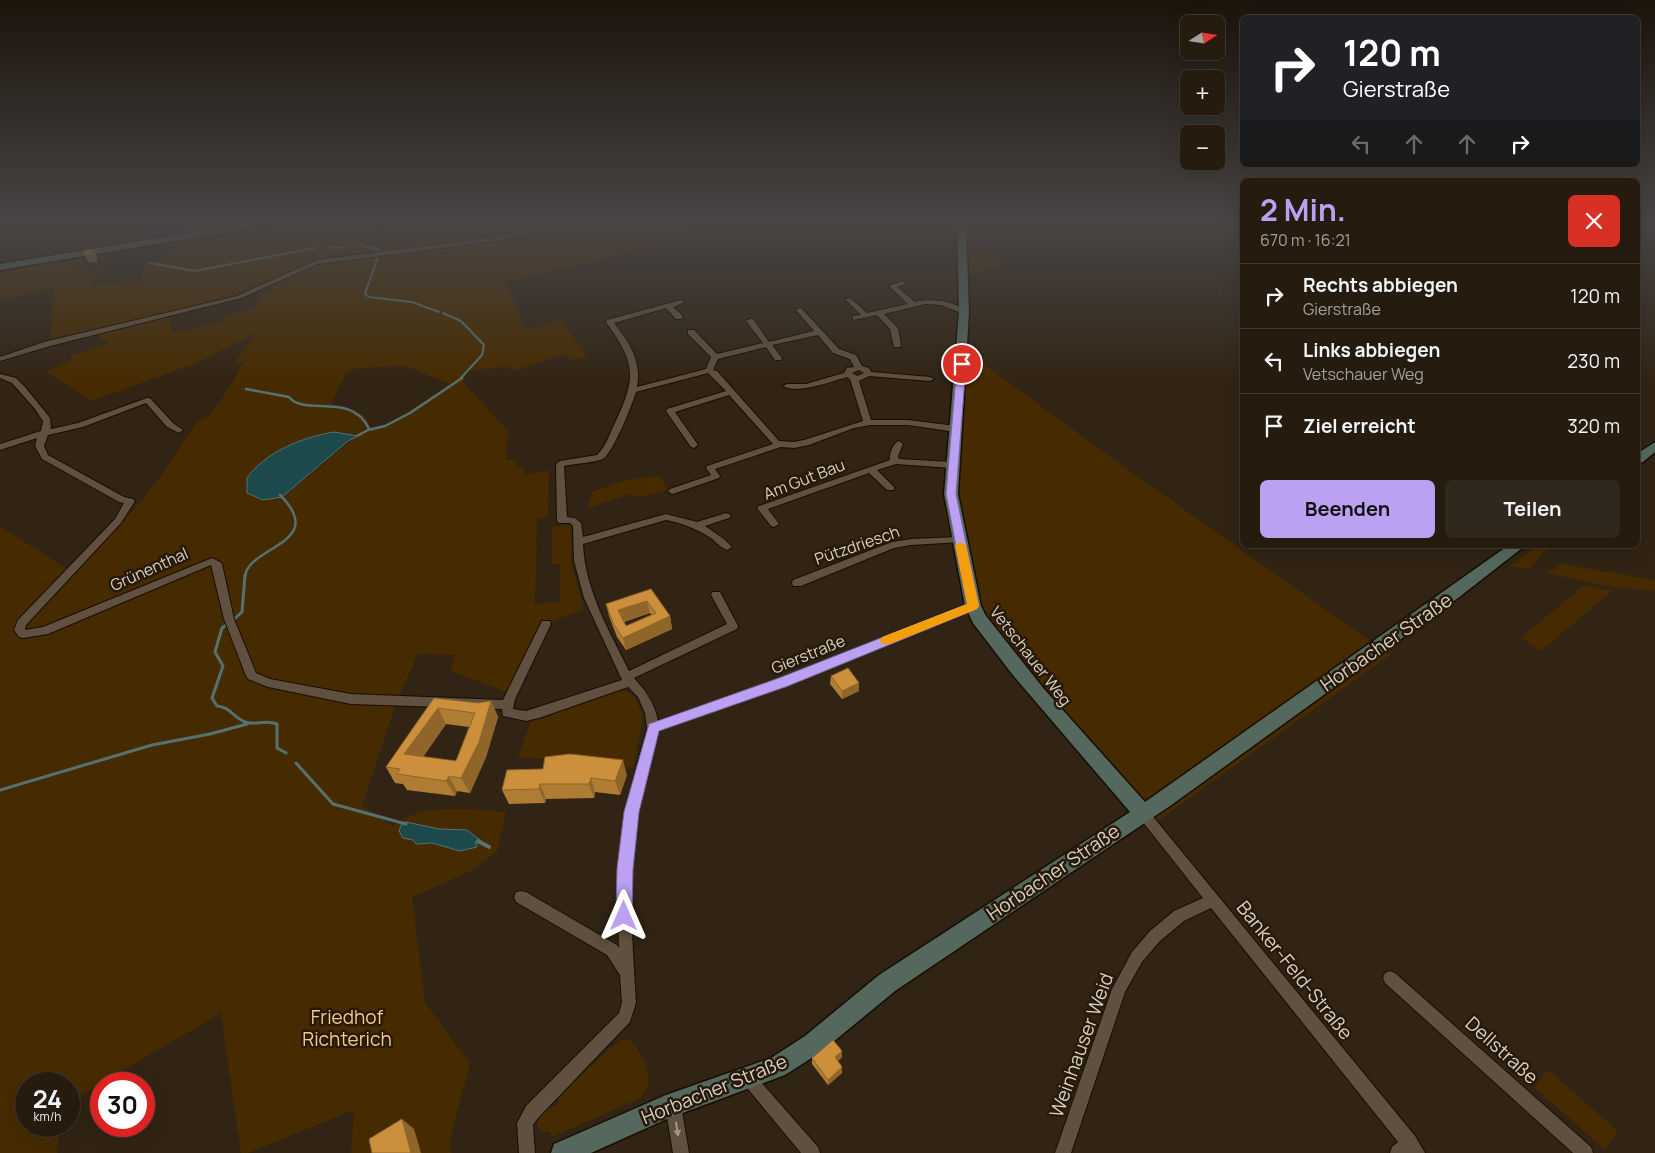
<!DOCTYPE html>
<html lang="de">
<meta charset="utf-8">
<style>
:root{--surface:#251b0f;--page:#31281d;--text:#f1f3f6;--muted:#a3a19e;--line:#42392f;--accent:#bca0f2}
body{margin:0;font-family:Manrope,sans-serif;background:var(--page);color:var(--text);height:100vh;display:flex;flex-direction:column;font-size:19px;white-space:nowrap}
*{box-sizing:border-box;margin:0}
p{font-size:16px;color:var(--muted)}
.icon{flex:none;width:28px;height:28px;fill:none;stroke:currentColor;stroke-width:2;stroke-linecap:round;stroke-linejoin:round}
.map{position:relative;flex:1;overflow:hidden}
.details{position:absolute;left:1240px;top:178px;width:400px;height:370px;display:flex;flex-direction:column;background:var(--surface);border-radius:8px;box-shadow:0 5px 20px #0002,0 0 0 1px var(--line)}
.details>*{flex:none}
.banner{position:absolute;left:1240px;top:15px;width:400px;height:152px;border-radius:8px;box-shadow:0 5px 20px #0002,0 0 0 1px var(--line);background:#202124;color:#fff;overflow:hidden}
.needle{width:32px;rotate:78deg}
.buttons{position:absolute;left:1180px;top:15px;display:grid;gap:10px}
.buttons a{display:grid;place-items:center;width:45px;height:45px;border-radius:8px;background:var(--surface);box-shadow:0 5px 20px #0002,0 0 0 1px var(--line);font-size:25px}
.speed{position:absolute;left:15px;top:1072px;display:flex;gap:10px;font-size:25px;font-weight:700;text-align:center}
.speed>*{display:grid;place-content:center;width:65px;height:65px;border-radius:50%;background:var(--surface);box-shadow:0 5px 20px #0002,0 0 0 1px var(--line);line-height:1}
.speed small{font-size:12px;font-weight:400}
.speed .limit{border:8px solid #d22;background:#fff;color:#111}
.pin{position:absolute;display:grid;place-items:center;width:42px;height:42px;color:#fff;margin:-21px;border:2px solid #fff;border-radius:50%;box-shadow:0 1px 5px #0007}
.me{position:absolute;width:55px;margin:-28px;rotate:0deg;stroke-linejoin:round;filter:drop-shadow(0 0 4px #0008)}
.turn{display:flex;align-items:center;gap:18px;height:105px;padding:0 20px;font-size:22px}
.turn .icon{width:65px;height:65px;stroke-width:2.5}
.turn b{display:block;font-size:35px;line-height:42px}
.lanes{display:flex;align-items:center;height:48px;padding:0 20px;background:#0003;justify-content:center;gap:25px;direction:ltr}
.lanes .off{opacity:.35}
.round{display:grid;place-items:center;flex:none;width:52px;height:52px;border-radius:8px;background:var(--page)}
.head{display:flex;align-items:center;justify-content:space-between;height:85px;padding:0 20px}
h1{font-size:30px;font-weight:700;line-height:38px;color:var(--accent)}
.button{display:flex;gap:10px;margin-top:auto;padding:10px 20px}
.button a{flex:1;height:58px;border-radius:8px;background:var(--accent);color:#111;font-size:20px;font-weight:700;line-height:58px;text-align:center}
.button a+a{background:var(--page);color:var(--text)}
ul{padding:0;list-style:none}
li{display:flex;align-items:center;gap:15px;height:65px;padding:0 20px;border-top:1px solid var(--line)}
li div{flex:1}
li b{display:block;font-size:19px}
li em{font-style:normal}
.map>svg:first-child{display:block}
</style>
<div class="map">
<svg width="1655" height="1153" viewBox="0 0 1655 1153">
<rect width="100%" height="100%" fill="#312414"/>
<g fill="#472b00" fill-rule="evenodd">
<path d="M 275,224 L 376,224 L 379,231 L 389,228 L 388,224 L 681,224 L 692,237 L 506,282 L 526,330 L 561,320 L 588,357 L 571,360 L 564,354 L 513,371 L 508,366 L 468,371 L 463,382 L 508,431 L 506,460 L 516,459 L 516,467 L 524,466 L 524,474 L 549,471 L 548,517 L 537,519 L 535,605 L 560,601 L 560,564 L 552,565 L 552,527 L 571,525 L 571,562 L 584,610 L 539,625 L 507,692 L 450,671 L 456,655 L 418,654 L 398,699 L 362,805 L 392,826 C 424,802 468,809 506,812 L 497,852 L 469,872 L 412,897 L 425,1002 L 470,1064 L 449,1144 L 451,1153 L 351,1153 L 354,1110 L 248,1153 L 241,1153 L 221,1013 L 69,1102 L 69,1084 L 26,1084 L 26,1126 L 59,1126 L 57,1153 L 0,1153 L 0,526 L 67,569 C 83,556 100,544 114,530 C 147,499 172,461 196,423 C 215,418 233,379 245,361 L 234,364 L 256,333 L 197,363 L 91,401 L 46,371 L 73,360 L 69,356 L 108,344 L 96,334 L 169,316 L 172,333 L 225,321 L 224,316 L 254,308 L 261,295 L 273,291 L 271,287 L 316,262 L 299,267 L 256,290 L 51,342 L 54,287 L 0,300 L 0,269 L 60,259 L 59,264 L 82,259 L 82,263 L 78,263 L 79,271 L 100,269 L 89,286 L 138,281 L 148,263 L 163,258 L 177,238 L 236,228 L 238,235 L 275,228 ZM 405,366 L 452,385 L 386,425 L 370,428 C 369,426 369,423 368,421 C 362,406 339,413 331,403 L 347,372 L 357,368 ZM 341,433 L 358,435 L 283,497 L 252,470 C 279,449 307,435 341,433 Z"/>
<path d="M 986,248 L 999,266 L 967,275 L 966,254 Z"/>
<path d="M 957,351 L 967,352 L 1127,469 L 1390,655 L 1160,819 L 1141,825 L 1007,667 L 971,620 L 963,614 L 962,586 L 944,511 L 947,456 Z"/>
<path d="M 659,476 L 669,489 L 642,497 L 630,494 L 588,508 L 592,492 L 625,480 Z"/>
<path d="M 1538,545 L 1555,545 L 1543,553 L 1529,570 L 1510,566 Z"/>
<path d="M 1561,564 L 1655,580 L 1655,591 L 1606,586 L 1546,573 Z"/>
<path d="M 1584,585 L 1612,591 L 1541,651 L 1521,638 Z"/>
<path d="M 621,690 L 634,695 L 643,716 L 633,768 L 518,757 L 531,721 Z"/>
<path d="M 620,1040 L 629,1040 C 638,1047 649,1067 649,1079 C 649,1087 645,1092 641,1098 L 551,1137 L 550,1132 L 542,1131 L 537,1125 C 540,1113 547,1109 558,1104 L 558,1096 Z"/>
<path d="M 1548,1070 L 1618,1131 L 1605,1149 L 1534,1087 Z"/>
</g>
<g fill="#1c494b" stroke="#557270">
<path d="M 334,432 L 358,436 L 348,441 L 282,497 L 263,500 L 247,493 L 247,478 C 265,452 303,437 334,432 Z"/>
<path d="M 406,822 L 439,829 L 467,830 L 481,841 L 479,844 L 475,842 L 477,847 L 460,851 L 432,843 L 416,844 L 413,840 L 403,838 L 399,831 L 402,823 Z"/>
</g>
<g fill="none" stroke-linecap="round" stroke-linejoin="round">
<g stroke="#557270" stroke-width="2">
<path d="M 359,245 L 380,250 L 379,253"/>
<path d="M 329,248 L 344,247"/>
<path d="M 150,263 L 195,271 L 315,248"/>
<path d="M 370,280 L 378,256"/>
<path d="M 369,282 L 365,294 L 369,297 L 412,302 L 439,312"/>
<path d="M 443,313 L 461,321 L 484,345 L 482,355 L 460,379"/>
</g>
<g stroke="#557270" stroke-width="2.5">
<path d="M 246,389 L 289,397 C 305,417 352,391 369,429"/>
<path d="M 357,436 L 368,430 L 385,426 L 410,413 L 462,378"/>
<path d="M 245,577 C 247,546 329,544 280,495"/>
</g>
<g stroke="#557270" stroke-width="3">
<path d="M 233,620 L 242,612 L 245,575"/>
<path d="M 229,623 L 222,628 L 215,652 L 223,666 L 212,698 L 217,706 C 230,707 233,717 245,722 C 256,726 265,719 277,724 L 277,748 L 286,753"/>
<path d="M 296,763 L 333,804 L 406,824"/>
<path d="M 0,790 L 152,745 L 210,734 L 247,724"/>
</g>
<path stroke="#557270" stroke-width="4" d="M 478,841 L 489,847"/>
<g stroke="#180d01" stroke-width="2">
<g id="street">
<path d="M 555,224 L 564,224 L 503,240 L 318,264 L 241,298 L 50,346 L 0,361 L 0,357 L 44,342 L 237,296 L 317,260 L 503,236 Z"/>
<path d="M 903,281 L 906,283 L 905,284 L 897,287 L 915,302 C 933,298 953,301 968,312 L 964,314 L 941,305 L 925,304 L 884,314 L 898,328 L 901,345 L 900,347 L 894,347 L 890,329 L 877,315 L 853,320 L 853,316 L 861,315 L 845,299 L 850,298 L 867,313 L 908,304 L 889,286 Z"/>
<path d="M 681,300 L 683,301 L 683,303 L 673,307 L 682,315 L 682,319 L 676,319 L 666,308 L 614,323 C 629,342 642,361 637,387 L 706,369 L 711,357 L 688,334 L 688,330 L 694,330 L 717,354 L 763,343 L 746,321 L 750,319 L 753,319 L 769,342 L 814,331 L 796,310 L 800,308 L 802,309 L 839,349 L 856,355 L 862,366 L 869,368 L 871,372 L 930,377 L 934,379 L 930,381 L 869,376 L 859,381 L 871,420 L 908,420 L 956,426 L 960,429 L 956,432 L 908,425 L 871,425 L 854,428 L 809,445 L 794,448 L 781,447 L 715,469 L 720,476 L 719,478 L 673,494 L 670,493 L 668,491 L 670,489 L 711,475 L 706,468 L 707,466 L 773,444 L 729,395 L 675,412 L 698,445 L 694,448 L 691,447 L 666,411 L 667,409 L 726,391 L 708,373 L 636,392 C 633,403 613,453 603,459 C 597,462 573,464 564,466 L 567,517 L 575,518 L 581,523 L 583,537 L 666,514 L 697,522 L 726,513 L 729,514 L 731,516 L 729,518 L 705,526 L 724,539 L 732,547 L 727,550 C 721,548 716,542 711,538 C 697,529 682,523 666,520 L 583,544 C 585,590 609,630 629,671 L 727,624 L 711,595 L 712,592 L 720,592 L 738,626 L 737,629 L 634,678 C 646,691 655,704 658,721 L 779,679 L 969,603 L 977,603 L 978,606 L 977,609 L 787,685 L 658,731 C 649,767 637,802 634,839 C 628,894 633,949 636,1003 L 630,1022 L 538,1118 L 533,1125 L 535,1153 L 519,1153 L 517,1123 L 526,1106 L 619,1013 L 622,1003 L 620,975 L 607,955 L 516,902 L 514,897 L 516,892 L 521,891 L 526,892 L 617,945 L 619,948 L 617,897 L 621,840 L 625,812 L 647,728 L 645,713 L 638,697 L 628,687 L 539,718 L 526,721 L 503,716 L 502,709 L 351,704 L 268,687 L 248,679 L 246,676 L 224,619 L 211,565 L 48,634 L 23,638 L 19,637 L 14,630 L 18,620 L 115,519 L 124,503 L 119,502 L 42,459 L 35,446 L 37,438 L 0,450 L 0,444 L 41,431 L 43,421 L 35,409 L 12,383 L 0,378 L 0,374 L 16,378 L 25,387 L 50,418 L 51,429 L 78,423 L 147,398 L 150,398 L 173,423 L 183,430 L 179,433 L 167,427 L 146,403 L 83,427 L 48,435 L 44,446 L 48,455 L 124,497 L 133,499 L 135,501 L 121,523 L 26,625 L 25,630 L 43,627 L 212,558 L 220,562 L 222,564 L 234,619 L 256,673 L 270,679 L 351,694 L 503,700 L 542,621 L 550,621 L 551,624 L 515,699 L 513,709 L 526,711 L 622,680 L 584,598 L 574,561 L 573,526 L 570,523 L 559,523 L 557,521 L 556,464 L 560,461 L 597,455 C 606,446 609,435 614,425 C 636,378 637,365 606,322 L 607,320 ZM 818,335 L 833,353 L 850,359 L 854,367 L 847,368 L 844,373 L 806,384 L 787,384 L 783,386 C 797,395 832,381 847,377 L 850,379 L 863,421 L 804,440 L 794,442 L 779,441 L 717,371 L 713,370 L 718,359 L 766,347 L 775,360 L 781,360 L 782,358 L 772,345 ZM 859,370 L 864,373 L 857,376 L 852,373 Z"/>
<path d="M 899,441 L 903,444 L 898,456 L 899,459 L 952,462 L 956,465 L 952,468 L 896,464 L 877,470 L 895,488 L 893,490 L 887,490 L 869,473 L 768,509 L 779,524 L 774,527 L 771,526 L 757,508 L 759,506 L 890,460 C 889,454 893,443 899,441 Z"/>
<path d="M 959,537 L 962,538 L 964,540 L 962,542 L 911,545 L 894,548 L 801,586 L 793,586 L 792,583 L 793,580 L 892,542 L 911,539 Z"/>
<path d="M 1142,806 L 1146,808 L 1415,1136 L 1425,1153 L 1390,1153 L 1392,1147 L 1398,1142 L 1211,908 L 1184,921 L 1160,941 L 1142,962 L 1125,992 L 1071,1153 L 1055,1153 L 1112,989 L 1132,952 L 1150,931 L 1174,911 L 1203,898 L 1138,816 L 1136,812 L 1138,808 Z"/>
<path d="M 1390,971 L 1395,973 L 1591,1147 L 1593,1153 L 1573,1153 L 1385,983 L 1383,978 L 1385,973 Z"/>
<path d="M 748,1070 L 753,1073 L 818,1147 L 820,1153 L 801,1153 L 743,1083 L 740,1078 L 743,1073 Z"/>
<path d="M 673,1097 L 679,1099 L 681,1105 L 689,1153 L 673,1153 L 665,1105 L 667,1099 Z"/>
</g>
</g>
<g stroke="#180d01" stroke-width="3">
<g id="secondary">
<path d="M 242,224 L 262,224 L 257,227 L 0,270 L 0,264 Z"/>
<path d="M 957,224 L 966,224 L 969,312 L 958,494 L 981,606 L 986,616 L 1044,689 L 1145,802 L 1509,545 L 1526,545 L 1458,598 L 1170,806 L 895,991 L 821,1052 L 785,1075 L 669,1118 L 591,1153 L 551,1153 L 554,1144 L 666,1095 L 771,1058 L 805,1036 L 879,975 L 1130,812 L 1012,674 L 973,623 L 965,606 L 944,494 L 959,312 Z"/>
<path d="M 1655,442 L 1655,452 L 1643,462 L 1638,463 L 1638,453 Z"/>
</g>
</g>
<use href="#street" fill="#5f503f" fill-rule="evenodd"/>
<use href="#secondary" fill="#54685e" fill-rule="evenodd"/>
</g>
<g fill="#af7c34" fill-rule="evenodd">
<path d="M 651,589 L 670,616 L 672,629 L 626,650 L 617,637 L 609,616 L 606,604 ZM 650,613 L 652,615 L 626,626 L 624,622 Z"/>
<path d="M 831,676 L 859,691 L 842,699 L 830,684 Z"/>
<path d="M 434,698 L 478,703 L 491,701 L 498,717 L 486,757 L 470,793 L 457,791 L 455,796 L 407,790 L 403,784 L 395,783 L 386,767 ZM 446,724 L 469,727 L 456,761 L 423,757 Z"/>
<path d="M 507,770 L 627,775 L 620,795 L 595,792 L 594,798 L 546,799 L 545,803 L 509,804 L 502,790 Z"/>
<path d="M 842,1051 L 842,1057 L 838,1061 L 842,1067 L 842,1073 L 828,1085 L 812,1064 L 812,1058 Z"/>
</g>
<g fill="#8f652a">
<path d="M 185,224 L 212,224 L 211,227 L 189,231 Z"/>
<path d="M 93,249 L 97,256 L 97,262 L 89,263 L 85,256 Z"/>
<path d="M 647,601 L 650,613 L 621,622 L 618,610 Z"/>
<path d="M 670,616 L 672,629 L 626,650 L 623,638 Z"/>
<path d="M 859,683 L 859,691 L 842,699 L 842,691 Z"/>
<path d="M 491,701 L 498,717 L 486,757 L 470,793 L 461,778 Z"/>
<path d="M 438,708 L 446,724 L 413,770 L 404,754 Z"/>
<path d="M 623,760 L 627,775 L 620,795 L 615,781 Z"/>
<path d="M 449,776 L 457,791 L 455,796 L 446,781 Z"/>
<path d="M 591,778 L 595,792 L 594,798 L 589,784 Z"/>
<path d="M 540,784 L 546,799 L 545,803 L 539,789 Z"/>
<path d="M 842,1051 L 842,1057 L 835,1063 L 835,1057 Z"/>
<path d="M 842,1067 L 842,1073 L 828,1085 L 828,1080 Z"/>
<path d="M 402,1119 L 414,1129 L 421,1153 L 411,1153 Z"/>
</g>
<g fill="#cc903c" stroke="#8f652a" fill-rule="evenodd">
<path d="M 93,249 L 92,255 L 85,256 L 84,250 Z"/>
<path d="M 651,589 L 670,616 L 623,638 L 614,625 L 606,604 ZM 647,601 L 656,613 L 626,626 L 618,610 Z"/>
<path d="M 848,668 L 859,683 L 842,691 L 831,676 Z"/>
<path d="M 434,698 L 478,703 L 491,701 L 479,742 L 461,778 L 449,776 L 446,781 L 397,774 L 400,769 L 386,767 ZM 438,708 L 475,713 L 456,761 L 404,754 Z"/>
<path d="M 570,754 L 623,760 L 615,781 L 591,778 L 589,784 L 540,784 L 539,789 L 502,790 L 507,770 L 543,769 L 545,757 Z"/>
<path d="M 833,1040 L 842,1051 L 835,1057 L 842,1067 L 828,1080 L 812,1058 Z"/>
<path d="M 402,1119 L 411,1153 L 372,1153 L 369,1139 Z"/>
</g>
<defs><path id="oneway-solid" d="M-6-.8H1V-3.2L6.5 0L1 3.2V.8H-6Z" transform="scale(1.25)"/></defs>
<use fill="#a29689" href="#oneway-solid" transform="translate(677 1129) rotate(81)"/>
<linearGradient id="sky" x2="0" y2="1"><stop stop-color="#1b140b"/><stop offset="0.58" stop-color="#484545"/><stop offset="1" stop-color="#484545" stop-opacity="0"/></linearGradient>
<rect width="1655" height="385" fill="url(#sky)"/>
<path fill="#bca0f2" stroke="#7a689d" d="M 962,361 L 966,364 L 956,494 L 979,606 L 977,609 L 788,686 L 659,731 L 639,812 L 633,869 L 632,916 L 630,922 L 624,924 L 618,922 L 616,916 L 617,869 L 624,812 L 649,724 L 779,678 L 967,604 L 946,494 L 957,364 Z"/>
<path fill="#f59e0b" d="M 960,542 L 966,545 L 979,606 L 977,609 L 890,644 L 882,644 L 880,641 L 882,637 L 967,604 L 955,545 Z"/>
<g text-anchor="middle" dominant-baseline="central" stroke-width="5" stroke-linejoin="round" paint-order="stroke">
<g font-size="16" fill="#d9d0c6" stroke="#271a0a">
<text transform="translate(804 479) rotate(-21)">Am Gut Bau</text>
<text transform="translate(857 545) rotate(-19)">Pützdriesch</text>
<text transform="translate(149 569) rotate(-24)">Grünenthal</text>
<text transform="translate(808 654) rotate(-22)">Gierstraße</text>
<text transform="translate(1031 656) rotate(52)">Vetschauer Weg</text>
</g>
<g font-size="19" fill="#d9d0c6" stroke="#271a0a">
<text transform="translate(1386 642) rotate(-35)">Horbacher Straße</text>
<text transform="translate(1053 872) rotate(-34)">Horbacher Straße</text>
<text transform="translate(1295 970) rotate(51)">Banker-Feld-Straße</text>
<text transform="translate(1081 1045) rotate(-70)">Weinhauser Weid</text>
<text transform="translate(1502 1050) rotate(42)">Dellstraße</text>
<text transform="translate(714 1089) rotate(-22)">Horbacher Straße</text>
</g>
<g font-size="19" fill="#f6c78d" stroke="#271a0a">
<text x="347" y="1017">Friedhof<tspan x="347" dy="22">Richterich</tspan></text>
</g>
</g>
</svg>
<div class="buttons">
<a><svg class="needle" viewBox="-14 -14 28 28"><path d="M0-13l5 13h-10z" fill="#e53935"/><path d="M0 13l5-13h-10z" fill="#a3a19e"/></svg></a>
<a>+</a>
<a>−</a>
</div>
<div class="speed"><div>24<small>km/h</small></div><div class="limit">30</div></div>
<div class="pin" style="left:962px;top:364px;background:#d93025"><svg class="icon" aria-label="arrive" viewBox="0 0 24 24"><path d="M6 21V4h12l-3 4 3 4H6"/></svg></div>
<svg class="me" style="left:624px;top:916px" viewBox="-20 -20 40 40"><path d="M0-17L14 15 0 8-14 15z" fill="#bca0f2" stroke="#fff" stroke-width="4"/></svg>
<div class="banner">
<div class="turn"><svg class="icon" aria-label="right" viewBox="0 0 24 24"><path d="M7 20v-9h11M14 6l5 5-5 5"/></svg><div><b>120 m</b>Gierstraße</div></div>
<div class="lanes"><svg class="icon off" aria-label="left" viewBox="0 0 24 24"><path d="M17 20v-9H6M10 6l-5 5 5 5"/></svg><svg class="icon off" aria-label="ahead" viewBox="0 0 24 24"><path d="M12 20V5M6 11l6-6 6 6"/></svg><svg class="icon off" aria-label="ahead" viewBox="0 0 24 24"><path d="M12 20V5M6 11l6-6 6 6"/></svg><svg class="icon" aria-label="right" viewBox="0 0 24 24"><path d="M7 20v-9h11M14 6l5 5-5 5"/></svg></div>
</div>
<section class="details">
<div class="head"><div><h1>2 Min.</h1><p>670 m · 16:21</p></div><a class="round" style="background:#d93025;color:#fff"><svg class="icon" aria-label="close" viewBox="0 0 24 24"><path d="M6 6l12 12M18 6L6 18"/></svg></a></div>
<ul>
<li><svg class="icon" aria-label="right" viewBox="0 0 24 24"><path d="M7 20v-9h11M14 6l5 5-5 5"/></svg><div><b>Rechts abbiegen</b><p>Gierstraße</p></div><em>120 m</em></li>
<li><svg class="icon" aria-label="left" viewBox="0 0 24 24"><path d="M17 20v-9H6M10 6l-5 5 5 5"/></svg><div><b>Links abbiegen</b><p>Vetschauer Weg</p></div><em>230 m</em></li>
<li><svg class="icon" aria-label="arrive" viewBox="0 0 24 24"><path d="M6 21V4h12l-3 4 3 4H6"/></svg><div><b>Ziel erreicht</b></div><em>320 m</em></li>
</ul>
<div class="button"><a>Beenden</a><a>Teilen</a></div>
</section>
</div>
